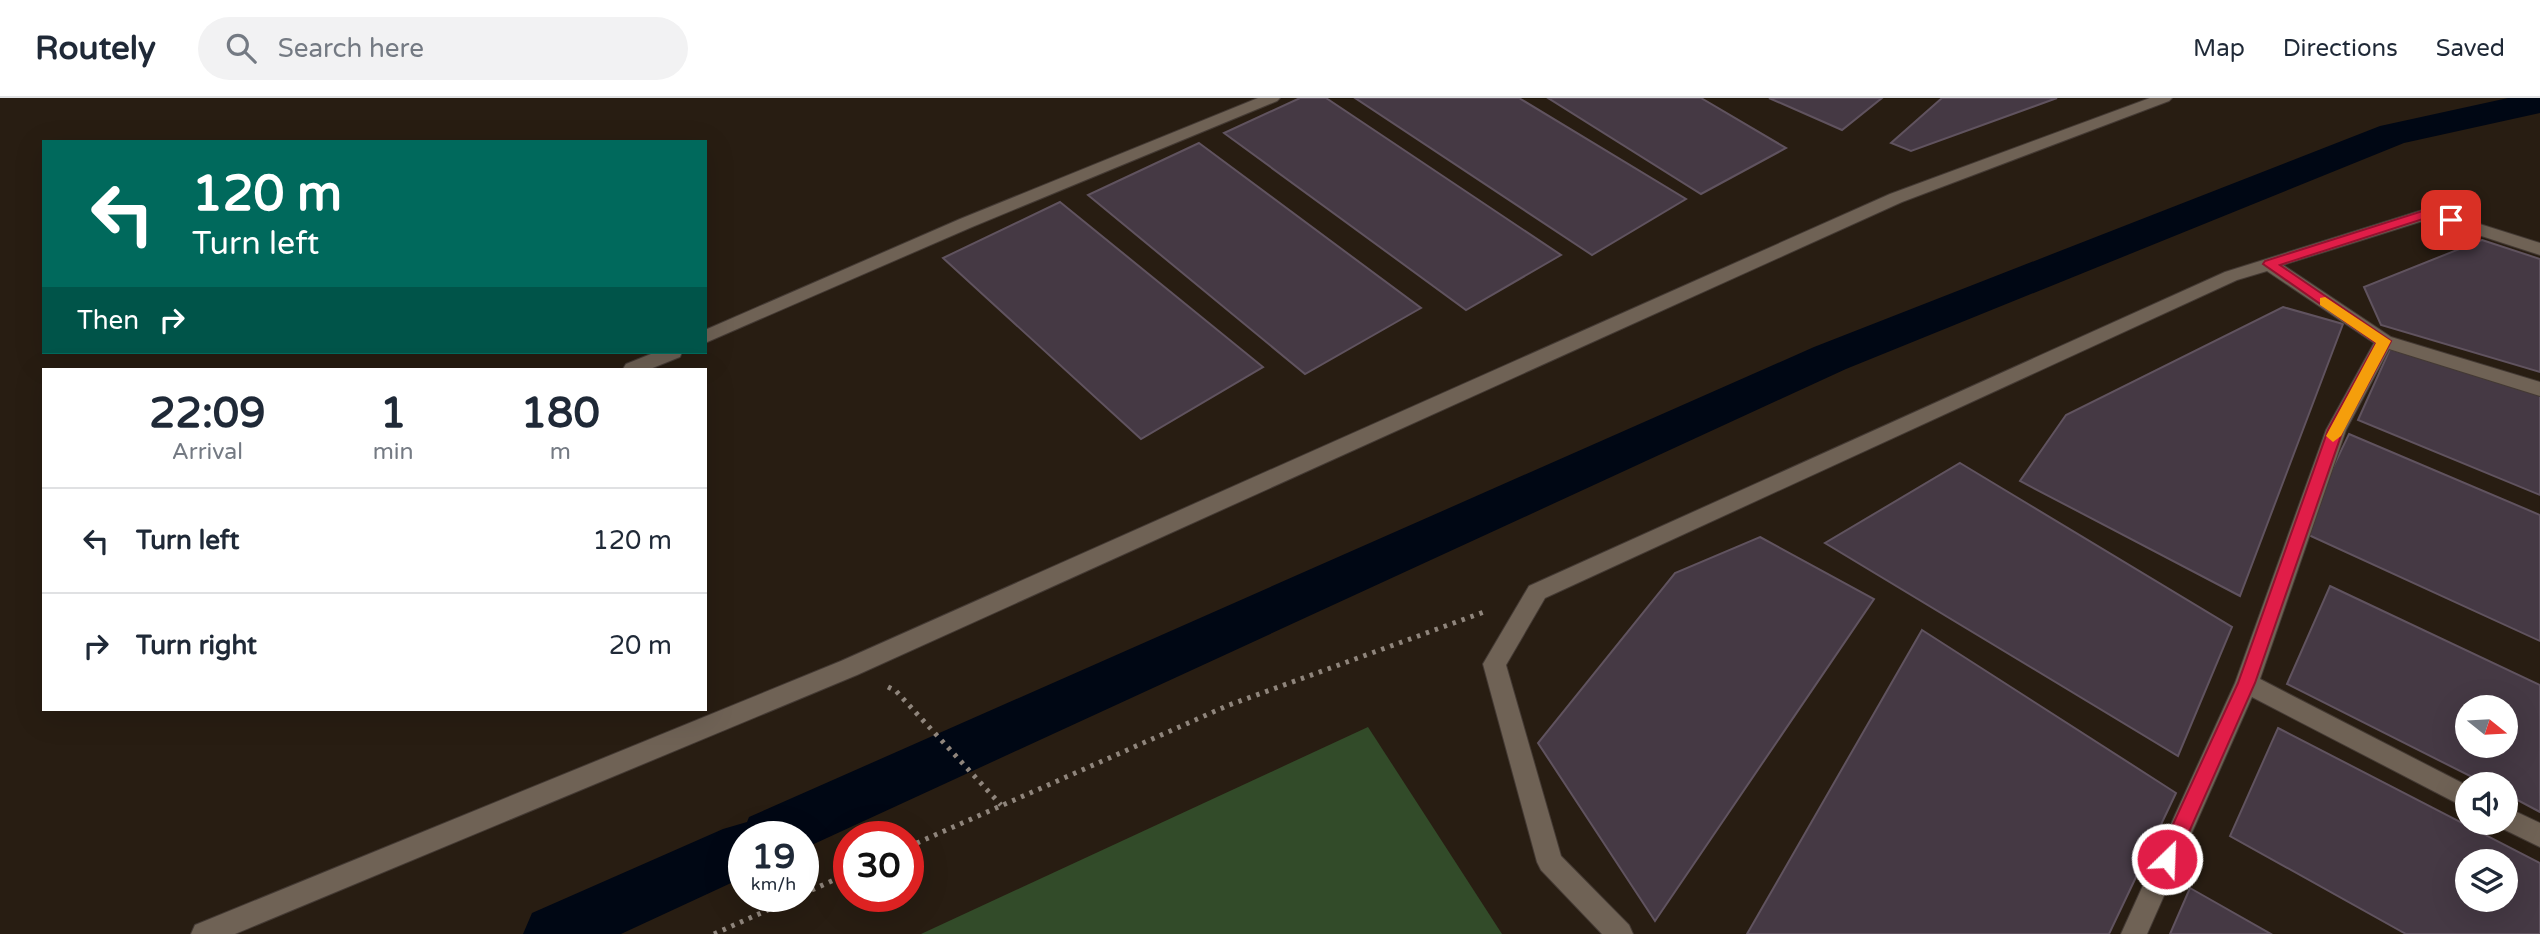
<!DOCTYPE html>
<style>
:root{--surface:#fff;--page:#f2f2f3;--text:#1f2937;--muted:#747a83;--line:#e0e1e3}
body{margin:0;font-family:"Varela Round",sans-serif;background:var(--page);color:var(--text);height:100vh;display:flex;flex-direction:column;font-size:26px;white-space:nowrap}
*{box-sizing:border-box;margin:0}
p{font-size:23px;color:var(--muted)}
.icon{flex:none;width:38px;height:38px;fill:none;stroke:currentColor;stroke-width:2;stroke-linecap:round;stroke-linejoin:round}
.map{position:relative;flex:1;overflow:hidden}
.side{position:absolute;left:42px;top:270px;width:665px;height:343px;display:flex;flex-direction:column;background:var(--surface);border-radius:0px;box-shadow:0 7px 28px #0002}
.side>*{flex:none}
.guide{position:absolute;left:42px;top:42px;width:665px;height:214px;border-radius:0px;box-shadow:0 7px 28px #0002;background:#00695c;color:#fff;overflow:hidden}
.needle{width:46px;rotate:108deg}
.buttons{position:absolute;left:2455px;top:597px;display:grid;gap:14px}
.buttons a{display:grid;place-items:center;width:63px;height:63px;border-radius:50%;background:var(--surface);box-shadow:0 7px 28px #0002;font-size:35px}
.speed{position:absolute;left:728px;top:723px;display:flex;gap:14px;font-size:35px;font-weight:700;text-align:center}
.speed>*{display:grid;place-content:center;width:91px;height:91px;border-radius:50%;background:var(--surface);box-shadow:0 7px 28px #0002;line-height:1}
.speed small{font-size:18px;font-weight:400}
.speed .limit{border:10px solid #d22;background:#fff;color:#111}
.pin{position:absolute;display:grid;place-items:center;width:60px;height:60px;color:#fff;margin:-30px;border-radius:14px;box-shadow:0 4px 10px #0006}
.me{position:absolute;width:77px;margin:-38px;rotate:24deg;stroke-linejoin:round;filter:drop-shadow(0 0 5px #0008)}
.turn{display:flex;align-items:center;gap:24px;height:147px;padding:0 35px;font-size:32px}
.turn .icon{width:91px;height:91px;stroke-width:2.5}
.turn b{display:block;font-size:49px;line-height:60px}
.then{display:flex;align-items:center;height:66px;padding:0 35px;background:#0003;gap:14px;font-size:26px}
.eta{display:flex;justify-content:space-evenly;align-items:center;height:119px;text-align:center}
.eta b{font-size:42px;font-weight:800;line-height:49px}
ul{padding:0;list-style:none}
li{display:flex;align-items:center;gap:21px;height:105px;padding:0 35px;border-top:2px solid var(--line)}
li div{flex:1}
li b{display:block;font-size:26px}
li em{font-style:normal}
header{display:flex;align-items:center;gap:42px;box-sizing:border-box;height:98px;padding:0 35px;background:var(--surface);border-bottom:2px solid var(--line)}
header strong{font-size:33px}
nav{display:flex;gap:38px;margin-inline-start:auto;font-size:24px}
.search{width:490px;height:63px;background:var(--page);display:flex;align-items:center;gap:18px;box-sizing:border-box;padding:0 24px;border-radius:38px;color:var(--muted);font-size:26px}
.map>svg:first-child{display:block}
</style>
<header>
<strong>Routely</strong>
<div class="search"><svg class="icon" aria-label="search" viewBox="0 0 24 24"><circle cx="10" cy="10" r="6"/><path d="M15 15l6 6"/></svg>Search here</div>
<nav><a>Map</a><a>Directions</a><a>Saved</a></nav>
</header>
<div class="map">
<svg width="2540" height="836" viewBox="0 0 2540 836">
<rect width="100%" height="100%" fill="#281d12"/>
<path fill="#324b29" d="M 1368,629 L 1502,836 L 921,836 Z"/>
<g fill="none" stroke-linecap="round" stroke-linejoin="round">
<path fill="#000714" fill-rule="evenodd" d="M 2508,0 L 2540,0 L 2540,15 L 2404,45 L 1846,271 L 803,751 L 803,738 L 744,738 L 744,779 L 621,836 L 523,836 L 532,815 L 723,731 L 747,724 L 749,719 L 1814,249 L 2380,28 Z"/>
</g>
<g fill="#453944" stroke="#60535f" stroke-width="2" fill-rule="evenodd">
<path d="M 1300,0 L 1326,0 L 1561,157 L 1466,212 L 1224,35 Z"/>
<path d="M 1355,0 L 1519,0 L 1686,101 L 1592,157 Z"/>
<path d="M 1548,0 L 1701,0 L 1786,50 L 1701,96 Z"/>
<path d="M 1769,0 L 1882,0 L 1842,32 Z"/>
<path d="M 1942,0 L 2057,0 L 1911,53 L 1891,45 Z"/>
<path d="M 1199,45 L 1421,210 L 1305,276 L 1088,97 Z"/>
<path d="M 1060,104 L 1263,269 L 1141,341 L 943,160 Z"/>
<path d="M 2482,142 L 2540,161 L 2540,274 L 2381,227 L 2364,189 Z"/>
<path d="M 2283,209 L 2343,226 L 2240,498 L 2020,383 L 2066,317 Z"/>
<path d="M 2390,251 L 2540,295 L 2540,397 L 2358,322 Z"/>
<path d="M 2349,336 L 2540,417 L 2540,543 L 2302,434 Z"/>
<path d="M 1960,365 L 2232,529 L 2178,658 L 1825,445 Z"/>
<path d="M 1760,439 L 1874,501 L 1655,823 L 1538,645 L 1675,475 Z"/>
<path d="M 2330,488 L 2540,587 L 2540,714 L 2506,696 L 2506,686 L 2486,686 L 2287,586 ZM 2468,609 L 2506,609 L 2506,648 L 2468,648 Z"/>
<path d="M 1922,532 L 2176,695 L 2109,836 L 1747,836 Z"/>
<path d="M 2278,630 L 2540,765 L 2540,836 L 2406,836 L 2230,738 ZM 2468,763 L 2506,763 L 2506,802 L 2468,802 Z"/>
<path d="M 2190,790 L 2271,836 L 2170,836 Z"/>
</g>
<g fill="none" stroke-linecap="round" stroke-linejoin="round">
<g stroke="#443a34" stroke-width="2">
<g id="street">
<path d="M 1258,0 L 1280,0 L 1277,3 L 972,129 L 705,245 L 705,232 L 960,121 Z"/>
<path d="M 2150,0 L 2172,0 L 2169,3 L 1902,104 L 857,577 L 235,836 L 191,836 L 195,827 L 841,563 L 1890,96 Z"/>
<path d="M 2429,110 L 2540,145 L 2540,157 L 2429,121 L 2283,167 L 2391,239 L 2540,284 L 2540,298 L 2389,251 L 2346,332 L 2260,581 L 2468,688 L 2468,711 L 2252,599 L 2147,836 L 2121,836 L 2235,585 L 2326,332 L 2374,245 L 2267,173 L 2237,182 L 1545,500 L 1506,567 L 1561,758 L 1629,827 L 1633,836 L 1602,836 L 1541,772 L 1537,764 L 1483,566 L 1529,488 L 2225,174 Z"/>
<path d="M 656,254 L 682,254 L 680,259 L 650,271 L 623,271 L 626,266 Z"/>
<path d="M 2506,709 L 2540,725 L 2540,749 L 2497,728 L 2496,724 L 2506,724 Z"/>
</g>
</g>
<g stroke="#8f857c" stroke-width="5" stroke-dasharray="3.5 6" stroke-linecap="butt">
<path d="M 888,589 L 896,593 L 1001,707"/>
<path d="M 908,749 L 1229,607 L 1484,514"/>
<path d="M 803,796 L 849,775"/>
<path d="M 714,836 L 799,798"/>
</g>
<use href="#street" fill="#6f6255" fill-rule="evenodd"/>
</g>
<path fill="#e11d48" stroke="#92132f" stroke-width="2" d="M 2429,111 L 2458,122 L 2451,126 L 2429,119 L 2280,167 L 2391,243 L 2343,332 L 2255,585 L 2174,768 L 2167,770 L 2160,768 L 2157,761 L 2238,585 L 2328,332 L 2376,245 L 2263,166 L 2265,163 Z"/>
<path fill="#f59e0b" d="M 2325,199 L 2391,243 L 2341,338 L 2333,344 L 2326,338 L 2376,245 L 2320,207 L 2320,200 Z"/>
</svg>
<div class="buttons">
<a><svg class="needle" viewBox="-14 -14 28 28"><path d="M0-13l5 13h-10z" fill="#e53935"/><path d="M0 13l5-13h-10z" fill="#747a83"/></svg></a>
<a><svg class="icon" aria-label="sound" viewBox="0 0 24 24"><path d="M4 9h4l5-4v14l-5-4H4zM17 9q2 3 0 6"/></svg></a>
<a><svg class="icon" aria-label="layers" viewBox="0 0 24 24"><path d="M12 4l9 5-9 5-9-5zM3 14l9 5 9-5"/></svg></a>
</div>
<div class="speed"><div>19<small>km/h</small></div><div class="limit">30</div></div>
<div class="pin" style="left:2451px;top:122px;background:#d93025"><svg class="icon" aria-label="arrive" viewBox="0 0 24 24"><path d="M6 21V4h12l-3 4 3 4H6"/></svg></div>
<svg class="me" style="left:2167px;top:761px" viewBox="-20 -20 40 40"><circle r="17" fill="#e11d48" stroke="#fff" stroke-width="3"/><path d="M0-11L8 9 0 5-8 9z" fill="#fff"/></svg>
<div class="guide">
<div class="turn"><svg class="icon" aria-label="left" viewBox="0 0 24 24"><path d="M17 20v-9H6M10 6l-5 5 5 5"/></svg><div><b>120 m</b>Turn left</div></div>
<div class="then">Then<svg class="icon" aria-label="right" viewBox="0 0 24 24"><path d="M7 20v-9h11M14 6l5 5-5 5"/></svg></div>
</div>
<section class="side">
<div class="eta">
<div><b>22:09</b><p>Arrival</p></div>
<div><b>1</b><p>min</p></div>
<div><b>180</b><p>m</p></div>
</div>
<ul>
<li><svg class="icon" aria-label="left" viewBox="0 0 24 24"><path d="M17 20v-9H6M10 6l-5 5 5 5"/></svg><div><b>Turn left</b></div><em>120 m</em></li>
<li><svg class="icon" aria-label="right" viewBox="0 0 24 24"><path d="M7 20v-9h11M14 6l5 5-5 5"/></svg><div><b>Turn right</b></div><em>20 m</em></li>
</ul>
</section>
</div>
